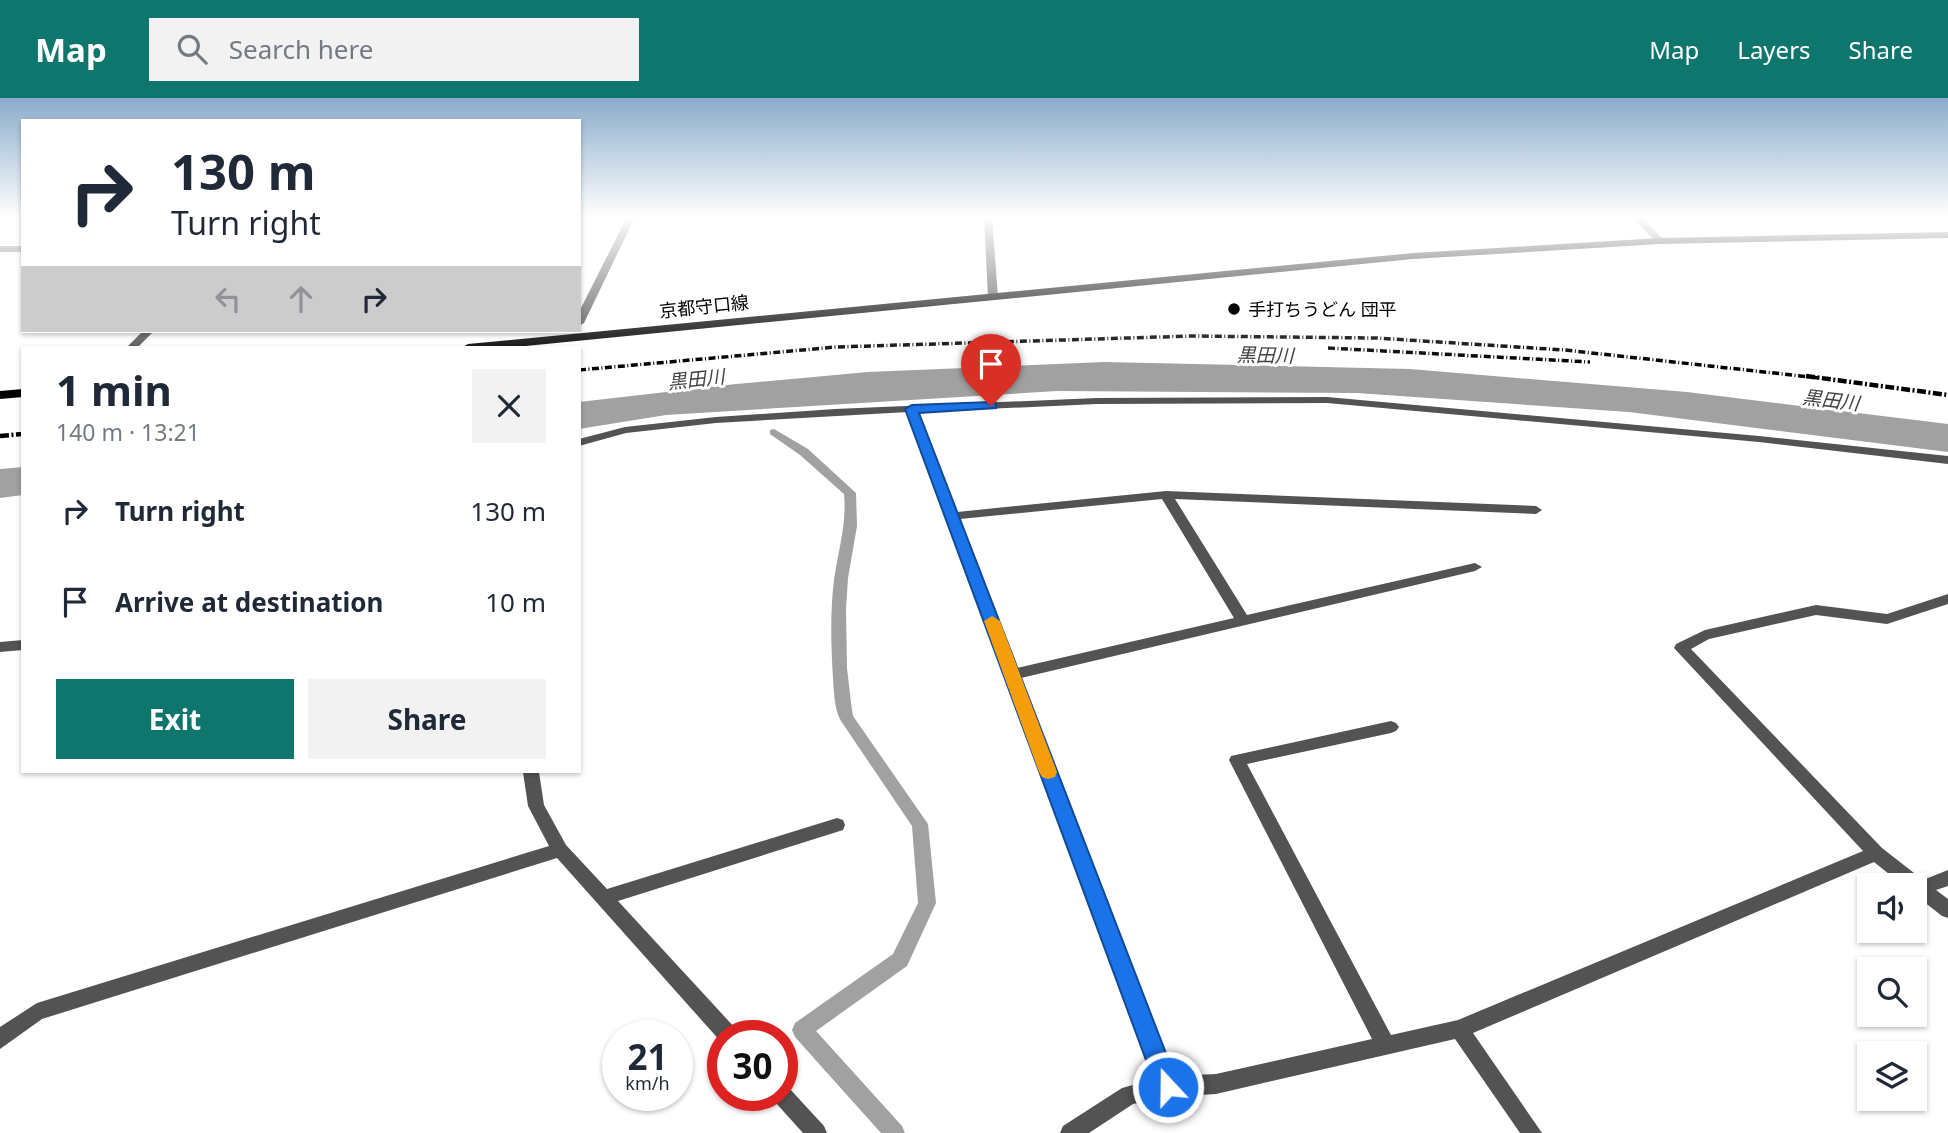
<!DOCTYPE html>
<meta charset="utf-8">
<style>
:root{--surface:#fff;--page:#f2f2f3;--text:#1f2937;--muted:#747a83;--accent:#0f766e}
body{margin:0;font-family:"Noto Sans","Noto Sans JP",sans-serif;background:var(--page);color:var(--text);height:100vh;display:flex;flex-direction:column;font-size:26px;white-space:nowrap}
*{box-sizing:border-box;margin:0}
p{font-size:23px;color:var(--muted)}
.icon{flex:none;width:38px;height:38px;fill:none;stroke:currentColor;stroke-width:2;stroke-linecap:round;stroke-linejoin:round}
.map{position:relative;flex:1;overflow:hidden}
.sheet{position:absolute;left:21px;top:248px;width:560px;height:427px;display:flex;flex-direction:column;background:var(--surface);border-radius:0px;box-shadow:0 2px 5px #0004}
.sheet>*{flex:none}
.banner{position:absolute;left:21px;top:21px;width:560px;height:214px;border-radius:0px;box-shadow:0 2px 5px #0004;background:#fff;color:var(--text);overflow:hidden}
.fabs{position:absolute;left:1857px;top:775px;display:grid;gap:14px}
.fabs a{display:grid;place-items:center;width:70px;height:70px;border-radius:0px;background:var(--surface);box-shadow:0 2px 5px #0004;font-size:35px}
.speed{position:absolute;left:602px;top:922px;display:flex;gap:14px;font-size:35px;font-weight:700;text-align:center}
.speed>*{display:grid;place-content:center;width:91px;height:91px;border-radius:50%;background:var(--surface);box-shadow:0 2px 5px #0004;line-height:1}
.speed small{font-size:18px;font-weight:400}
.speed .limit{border:10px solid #d22;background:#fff;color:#111}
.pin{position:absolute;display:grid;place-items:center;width:60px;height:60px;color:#fff;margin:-72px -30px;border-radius:50% 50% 50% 0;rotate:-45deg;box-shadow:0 0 7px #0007}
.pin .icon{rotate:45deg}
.me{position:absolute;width:77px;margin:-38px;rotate:339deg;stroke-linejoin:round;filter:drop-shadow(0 0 5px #0008)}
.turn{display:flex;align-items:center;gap:24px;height:147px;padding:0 35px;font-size:32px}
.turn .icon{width:91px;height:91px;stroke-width:2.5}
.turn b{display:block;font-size:49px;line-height:60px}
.lanes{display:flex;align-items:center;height:66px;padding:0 35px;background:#0003;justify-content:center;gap:35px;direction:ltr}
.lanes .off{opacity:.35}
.round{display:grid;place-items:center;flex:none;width:74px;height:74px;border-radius:0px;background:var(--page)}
.headline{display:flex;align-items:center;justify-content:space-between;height:119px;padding:0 35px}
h1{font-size:42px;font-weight:700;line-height:52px}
.action{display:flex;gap:14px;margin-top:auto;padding:14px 35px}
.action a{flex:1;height:80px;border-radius:0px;background:var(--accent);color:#fff;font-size:28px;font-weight:700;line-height:80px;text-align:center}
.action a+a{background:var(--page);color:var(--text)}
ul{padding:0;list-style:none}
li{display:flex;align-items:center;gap:21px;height:91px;padding:0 35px}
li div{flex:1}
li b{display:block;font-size:26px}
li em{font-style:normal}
header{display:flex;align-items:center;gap:42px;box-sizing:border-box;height:98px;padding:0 35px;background:var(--accent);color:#fff}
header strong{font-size:33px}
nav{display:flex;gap:38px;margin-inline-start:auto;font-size:24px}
.search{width:490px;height:63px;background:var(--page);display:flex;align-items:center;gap:18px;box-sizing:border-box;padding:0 24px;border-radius:0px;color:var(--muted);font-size:26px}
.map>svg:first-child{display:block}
</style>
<header>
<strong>Map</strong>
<div class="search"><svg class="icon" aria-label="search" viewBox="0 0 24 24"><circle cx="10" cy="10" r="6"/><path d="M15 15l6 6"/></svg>Search here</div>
<nav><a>Map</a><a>Layers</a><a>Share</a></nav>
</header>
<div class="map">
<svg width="1948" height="1035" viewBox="0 0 1948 1035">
<rect width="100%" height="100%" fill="#fff"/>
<g fill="#a1a1a1">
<path d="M 1104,264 L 1410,271 L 1687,294 L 1948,326 L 1948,354 L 1629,314 L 1357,295 L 1057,293 L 666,317 L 579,331 L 579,304 L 736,286 L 868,274 Z"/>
<path d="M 23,369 L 23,397 L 0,400 L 0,371 Z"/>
</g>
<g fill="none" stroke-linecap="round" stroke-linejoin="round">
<path fill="#a1a1a1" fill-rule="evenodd" d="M 774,331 L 808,351 L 856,395 L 857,428 L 848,480 L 846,511 L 847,570 L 851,605 L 853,618 L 928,726 L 936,805 L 907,868 L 816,933 L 902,1028 L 905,1035 L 881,1035 L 795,939 L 792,932 L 795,925 L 893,856 L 918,805 L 912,728 L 841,623 C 834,611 834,594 833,580 C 831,548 830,515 834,482 C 838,453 847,426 844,396 L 800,357 L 770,336 L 770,332 Z"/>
<g fill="#535353" fill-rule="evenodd">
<path d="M 627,119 L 635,119 L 584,225 L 579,228 L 579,214 Z"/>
<path d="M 984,119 L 992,119 L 998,199 L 993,202 L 988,199 Z"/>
<path d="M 1632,119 L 1641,119 L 1663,141 L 1663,145 L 1657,145 Z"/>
<rect x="0" y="148" width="23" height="6"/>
<path d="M 143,233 L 154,233 L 137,250 L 126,250 Z"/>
<path d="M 1327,299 L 1759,338 L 1948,358 L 1948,366 L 1759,344 L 1327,305 L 1097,306 L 919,314 L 957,414 L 1166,393 L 1536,408 L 1542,412 L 1536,416 L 1175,401 L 1247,517 L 1475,465 L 1482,469 L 1475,473 L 1021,580 L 1174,978 L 1216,976 L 1372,941 L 1229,662 L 1231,658 L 1391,623 L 1396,625 L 1399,629 L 1396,633 L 1391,635 L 1247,666 L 1391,937 L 1458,922 L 1863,753 L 1674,550 L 1676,546 L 1705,532 L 1816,507 L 1887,516 L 1948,496 L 1948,506 L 1887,526 L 1816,517 L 1709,541 L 1691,551 L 1882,750 L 1923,782 L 1948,772 L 1948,788 L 1936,792 L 1948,801 L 1948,820 L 1942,818 L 1914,796 L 1914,788 L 1904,788 L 1874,764 L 1473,935 L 1542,1035 L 1520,1035 L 1455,941 L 1216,996 L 1168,999 L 1133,1006 L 1089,1035 L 1060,1035 L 1063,1028 L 1122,990 L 1155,981 L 908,314 L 716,325 L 626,335 L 579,348 L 579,341 L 625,329 L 716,319 L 835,311 L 1097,300 ZM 1162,401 L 1234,520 L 1017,570 L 960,421 Z"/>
<path d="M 23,542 L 23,552 L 0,554 L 0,544 Z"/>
<path d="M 523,674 L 539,674 L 544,707 L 566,747 L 607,791 L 837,720 L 843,722 L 845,727 L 843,732 L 618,803 L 736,931 L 739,938 L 723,938 L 722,945 L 557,760 L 42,921 L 0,951 L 0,929 L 37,905 L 549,748 L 528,708 Z"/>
<path d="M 782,987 L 789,990 L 824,1028 L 827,1035 L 803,1035 L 775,1004 L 772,998 L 782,998 Z"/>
</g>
<g fill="#000" fill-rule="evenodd">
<path d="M 1948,134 L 1948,140 L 1660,146 L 1413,161 L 505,250 L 461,250 L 468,246 L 1413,155 L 1660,140 Z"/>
<path d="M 23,291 L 23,299 L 0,301 L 0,293 Z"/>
</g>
<g stroke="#000" stroke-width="3.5" stroke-dasharray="7 2.5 1 2.5" stroke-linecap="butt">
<path d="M 1328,250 L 1590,264"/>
<path d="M 579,272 L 836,249 L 1192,238 L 1376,240 L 1565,252 L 1819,280"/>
</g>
<g stroke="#000" stroke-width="4.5" stroke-dasharray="9 2.5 2 2.5" stroke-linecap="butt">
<path d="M 1806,278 L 1948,297"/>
<path d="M 0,338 L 23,336"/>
</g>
</g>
<linearGradient id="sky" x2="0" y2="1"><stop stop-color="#8baccc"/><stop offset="0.45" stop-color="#fff"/><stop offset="1" stop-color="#fff" stop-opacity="0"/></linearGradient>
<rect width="1948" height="264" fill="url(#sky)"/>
<path fill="#1a73e8" stroke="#114b97" stroke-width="2" d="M 991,304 L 996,305 L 996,310 L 919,315 L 1179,989 L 1176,997 L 1168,1001 L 1160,997 L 1156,989 L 905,311 L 912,307 Z"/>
<path fill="#f59e0b" d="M 992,518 L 1000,523 L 1057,674 L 1055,679 L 1048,681 L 1042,679 L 1039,674 L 984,523 Z"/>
<circle fill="#000" stroke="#fff" stroke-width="2.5" cx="1234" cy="211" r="7"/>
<g text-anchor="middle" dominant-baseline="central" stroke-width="6" stroke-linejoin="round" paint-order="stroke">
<g font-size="18" fill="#000" stroke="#fff">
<text transform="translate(704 208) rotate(-6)">京都守口線</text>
</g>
<g font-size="18" fill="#000" stroke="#fff" text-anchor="start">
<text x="1248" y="211">手打ちうどん 団平</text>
</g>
<g font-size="19" font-style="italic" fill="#424242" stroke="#fff">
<text transform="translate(1265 257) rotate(1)">黒田川</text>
<text transform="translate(696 281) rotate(-6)">黒田川</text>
<text transform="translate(1831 302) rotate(7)">黒田川</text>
</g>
</g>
</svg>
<div class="fabs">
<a><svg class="icon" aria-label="sound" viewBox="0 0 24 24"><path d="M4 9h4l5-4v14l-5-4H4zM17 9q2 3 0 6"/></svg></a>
<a><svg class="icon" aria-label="search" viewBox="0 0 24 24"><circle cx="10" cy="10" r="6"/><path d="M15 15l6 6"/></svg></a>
<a><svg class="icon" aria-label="layers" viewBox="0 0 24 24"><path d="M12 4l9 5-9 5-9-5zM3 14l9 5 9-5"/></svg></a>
</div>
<div class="speed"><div>21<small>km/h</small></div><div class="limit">30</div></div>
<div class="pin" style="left:991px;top:308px;background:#d93025"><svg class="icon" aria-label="arrive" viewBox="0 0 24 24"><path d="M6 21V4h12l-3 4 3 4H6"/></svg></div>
<svg class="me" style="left:1168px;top:989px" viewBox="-20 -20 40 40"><circle r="17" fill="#1a73e8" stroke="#fff" stroke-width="3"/><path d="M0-11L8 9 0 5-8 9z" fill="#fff"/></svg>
<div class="banner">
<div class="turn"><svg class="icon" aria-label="right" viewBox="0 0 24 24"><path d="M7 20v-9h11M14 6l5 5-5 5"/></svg><div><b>130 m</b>Turn right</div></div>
<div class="lanes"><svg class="icon off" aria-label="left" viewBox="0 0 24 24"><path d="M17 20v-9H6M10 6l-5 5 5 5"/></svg><svg class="icon off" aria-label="ahead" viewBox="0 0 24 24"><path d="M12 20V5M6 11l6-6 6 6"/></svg><svg class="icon" aria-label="right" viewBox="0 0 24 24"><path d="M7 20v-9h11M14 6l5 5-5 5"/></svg></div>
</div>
<section class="sheet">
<div class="headline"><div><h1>1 min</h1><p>140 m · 13:21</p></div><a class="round"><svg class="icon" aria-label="close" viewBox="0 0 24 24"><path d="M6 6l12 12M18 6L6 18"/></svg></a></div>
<ul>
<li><svg class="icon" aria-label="right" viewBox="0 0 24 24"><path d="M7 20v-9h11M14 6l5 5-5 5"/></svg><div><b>Turn right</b></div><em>130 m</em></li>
<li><svg class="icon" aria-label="arrive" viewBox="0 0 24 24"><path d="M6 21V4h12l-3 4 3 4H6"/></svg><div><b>Arrive at destination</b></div><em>10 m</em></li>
</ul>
<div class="action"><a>Exit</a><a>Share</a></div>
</section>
</div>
